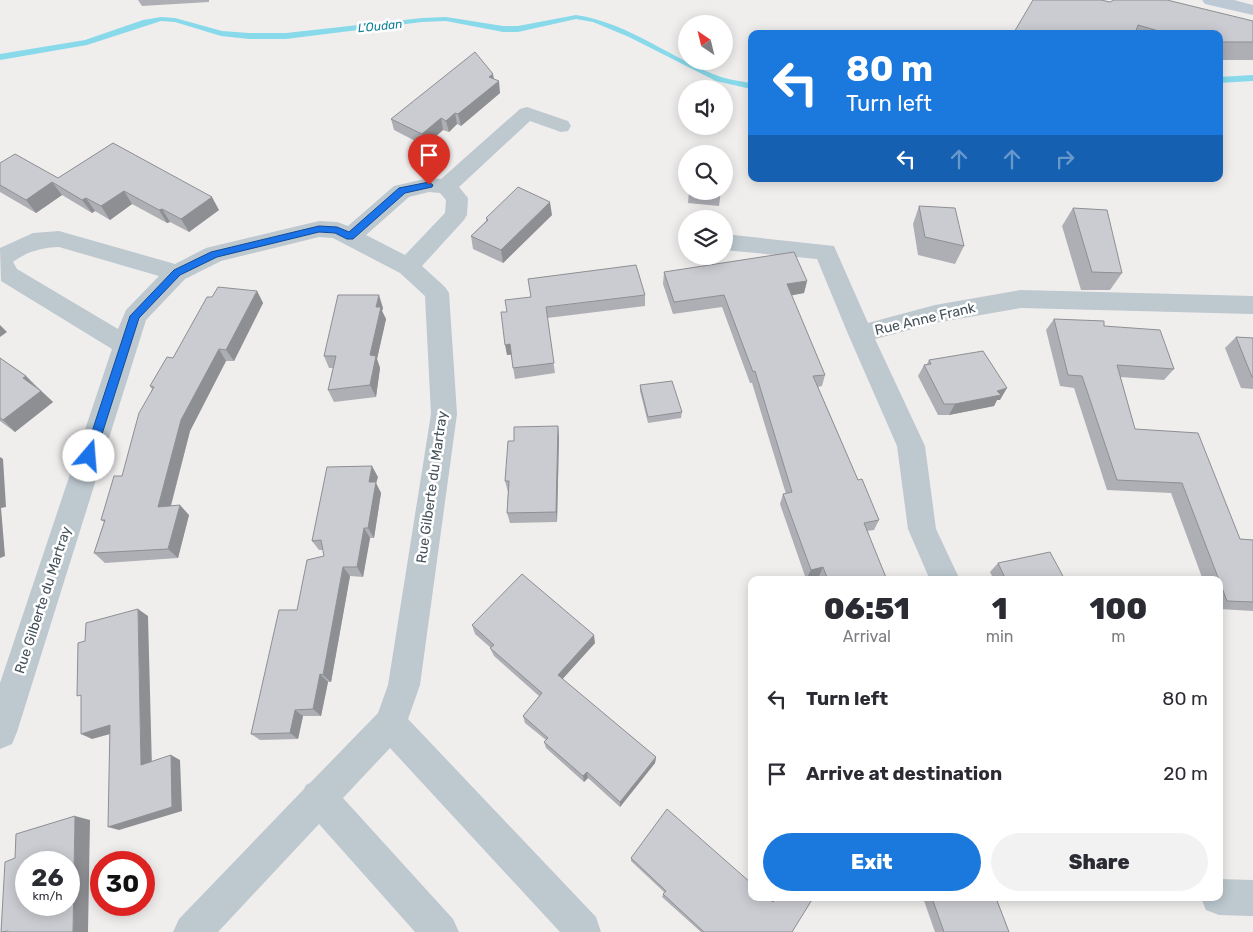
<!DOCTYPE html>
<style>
:root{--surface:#fff;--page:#f2f2f3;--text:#2b2b33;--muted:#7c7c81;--accent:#1b78dc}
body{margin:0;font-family:Rubik,sans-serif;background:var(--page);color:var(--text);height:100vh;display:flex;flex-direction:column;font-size:19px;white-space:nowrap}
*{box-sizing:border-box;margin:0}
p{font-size:16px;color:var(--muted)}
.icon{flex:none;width:28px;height:28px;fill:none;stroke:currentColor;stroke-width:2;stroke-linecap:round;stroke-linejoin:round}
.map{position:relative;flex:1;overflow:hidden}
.panel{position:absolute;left:748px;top:576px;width:475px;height:325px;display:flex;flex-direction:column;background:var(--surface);border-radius:10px;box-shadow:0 2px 12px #0003}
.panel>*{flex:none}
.top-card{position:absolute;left:748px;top:30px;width:475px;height:152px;border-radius:10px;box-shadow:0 2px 12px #0003;background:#1b78dc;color:#fff;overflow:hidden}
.needle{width:32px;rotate:325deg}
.fabs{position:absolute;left:678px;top:15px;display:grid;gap:10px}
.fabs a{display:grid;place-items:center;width:55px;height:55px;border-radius:50%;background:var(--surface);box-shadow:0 2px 12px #0003;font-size:25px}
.speed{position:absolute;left:15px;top:851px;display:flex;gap:10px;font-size:25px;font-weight:700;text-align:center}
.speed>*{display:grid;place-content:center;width:65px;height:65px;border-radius:50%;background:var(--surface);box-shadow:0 2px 12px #0003;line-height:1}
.speed small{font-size:12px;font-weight:400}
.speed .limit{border:8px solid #d22;background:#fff;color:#111}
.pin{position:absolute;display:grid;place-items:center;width:42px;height:42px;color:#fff;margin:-51px -21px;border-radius:50% 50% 50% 0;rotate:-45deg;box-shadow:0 0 5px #0007}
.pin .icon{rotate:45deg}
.me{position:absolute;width:55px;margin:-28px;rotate:18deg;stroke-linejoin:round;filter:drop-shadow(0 0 4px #0008)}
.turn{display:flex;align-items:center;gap:18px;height:105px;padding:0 15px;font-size:22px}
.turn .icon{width:65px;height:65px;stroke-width:2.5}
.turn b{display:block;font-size:35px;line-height:42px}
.lanes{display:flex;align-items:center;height:48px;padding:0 15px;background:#0003;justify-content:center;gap:25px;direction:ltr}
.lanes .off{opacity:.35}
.eta{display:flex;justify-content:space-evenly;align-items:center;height:85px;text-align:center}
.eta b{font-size:30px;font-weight:800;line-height:35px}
.cta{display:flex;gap:10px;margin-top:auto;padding:10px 15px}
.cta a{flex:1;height:58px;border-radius:30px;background:var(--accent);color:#fff;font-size:20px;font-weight:800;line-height:58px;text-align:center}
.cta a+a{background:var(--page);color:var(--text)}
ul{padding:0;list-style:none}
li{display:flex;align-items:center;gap:15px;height:75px;padding:0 15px}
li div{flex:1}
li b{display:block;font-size:19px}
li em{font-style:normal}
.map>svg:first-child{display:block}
</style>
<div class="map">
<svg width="1253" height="932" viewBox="0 0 1253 932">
<rect width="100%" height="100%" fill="#f0eded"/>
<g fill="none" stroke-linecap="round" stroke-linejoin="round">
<g fill="#88daea" fill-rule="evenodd">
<path d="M 576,15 C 630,23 671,59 721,77 C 731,80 741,81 751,83 L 751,89 L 716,81 L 629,37 L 593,22 L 576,19 L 518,32 L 503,32 L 446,21 L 422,22 L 286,39 L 249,39 L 221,36 L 175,22 L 161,21 L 87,45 L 0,60 L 0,54 L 85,40 L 143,20 L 161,17 L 175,18 L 222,31 L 249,33 L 286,33 L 422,18 L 446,17 L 503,26 L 518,26 Z"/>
<path d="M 1253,75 L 1253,81 L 1219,83 L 1219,77 Z"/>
</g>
<g fill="#bdc8cf" fill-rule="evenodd">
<path d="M 527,107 L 568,121 L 571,126 L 568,131 L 561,132 L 530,121 L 459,187 L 468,198 L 467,215 L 464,220 L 422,266 L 445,287 L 449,293 L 457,414 L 420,685 L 408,719 L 596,917 L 601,932 L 560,932 L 390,748 L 343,798 L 453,919 L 459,932 L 415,932 L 319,824 L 218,932 L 173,932 L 179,919 L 304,789 L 306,785 L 310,783 L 378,713 L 388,685 L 431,414 L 425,296 L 400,273 L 333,238 L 319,237 L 221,261 L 185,279 L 146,320 L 17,732 L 12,744 L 0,749 L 0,683 L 112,349 L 1,281 L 0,248 L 33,233 L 59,231 L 175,264 L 206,248 L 319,221 L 337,222 L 348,226 L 394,186 L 429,178 L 441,179 L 520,109 ZM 429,192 L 440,193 L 446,200 L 445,213 L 405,255 L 366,235 L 409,197 ZM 59,247 L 159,276 L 126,310 L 118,329 L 17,269 L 13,262 C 28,251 41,248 59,247 Z"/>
<path d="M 724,234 L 834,246 L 868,323 L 935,305 L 1021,290 L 1253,296 L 1253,314 L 1021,308 L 935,323 L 875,339 L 925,446 L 936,529 L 960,580 L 930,580 L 908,529 L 897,446 L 848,334 L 817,259 L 724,250 Z"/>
<path d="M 1219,879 L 1253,880 L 1253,916 L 1219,915 L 1206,910 L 1201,898 L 1219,898 Z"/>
</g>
<path fill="#bdc9d4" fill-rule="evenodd" d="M 1202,0 L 1234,0 L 1253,5 L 1253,15 L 1205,4 Z"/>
</g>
<g fill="#aeafb5">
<path d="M 138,0 L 209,0 L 209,2 L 142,6 Z"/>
<path d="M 1110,2 L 1253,21 L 1253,60 L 1219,60 L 1219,34 L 1013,34 Z"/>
<path d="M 494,79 L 500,93 L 461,126 L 457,124 L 449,132 L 443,130 L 425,146 L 394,130 L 391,119 Z"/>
<path d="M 113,143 L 219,210 L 189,232 L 170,222 L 167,223 L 132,204 L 110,220 L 95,211 L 92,213 L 62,195 L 36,213 L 0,192 L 0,163 L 58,178 Z"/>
<path d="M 689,191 L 721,191 L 719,206 L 688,203 Z"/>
<path d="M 919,206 L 964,246 L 955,264 L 918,255 L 913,224 Z"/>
<path d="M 1073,208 L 1122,273 L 1110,290 L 1081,290 L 1062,226 Z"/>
<path d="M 552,215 L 503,263 L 473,249 L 471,236 L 486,221 L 486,218 Z"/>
<path d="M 664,272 L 807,281 L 804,293 L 791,295 L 825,375 L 822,386 L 818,387 L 858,480 L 879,520 L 874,530 L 867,531 L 887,580 L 821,580 L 819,576 L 806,579 L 780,504 L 783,494 L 786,494 L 752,383 L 750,383 L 722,307 L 673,314 L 663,284 Z"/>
<path d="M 257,291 L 263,303 L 234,361 L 226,361 L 190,431 L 171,506 L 189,515 L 178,558 L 105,563 L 94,553 L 104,522 L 101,520 L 122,476 L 152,389 L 150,386 L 173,358 L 212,297 Z"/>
<path d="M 645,295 L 645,306 L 547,318 L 555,373 L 515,379 L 511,355 L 507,355 L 507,312 Z"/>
<path d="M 383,308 L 382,311 L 386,319 L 377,359 L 380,368 L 376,397 L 334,402 L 328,390 L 333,368 L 329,368 L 324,356 Z"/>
<path d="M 1054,319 L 1104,326 L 1174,369 L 1164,380 L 1120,377 L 1135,429 L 1240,539 L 1253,540 L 1253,611 L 1219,609 L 1219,580 L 1203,580 L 1171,493 L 1107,490 L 1074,388 L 1060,386 L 1046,330 Z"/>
<path d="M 1236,337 L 1253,338 L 1253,389 L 1241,388 L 1225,348 Z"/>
<path d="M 0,358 L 26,376 L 53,402 L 15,432 L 0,421 Z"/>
<path d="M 929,360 L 1000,400 L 997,400 L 994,406 L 949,415 L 938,415 L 918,376 L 924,365 L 927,364 Z"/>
<path d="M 640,385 L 682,412 L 681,418 L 648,423 L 640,391 Z"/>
<path d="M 558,426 L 559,437 L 557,522 L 510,523 L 507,513 L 508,492 L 505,481 L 514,441 Z"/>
<path d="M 378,477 L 376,483 L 381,493 L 374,538 L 370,538 L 363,577 L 350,576 L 331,682 L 328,682 L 321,716 L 303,716 L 298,739 L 260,740 L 251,734 L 297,610 L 324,556 L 323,550 L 319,550 L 312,541 Z"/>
<path d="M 998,563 L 1065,580 L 994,580 L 990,572 Z"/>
<path d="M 472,625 L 595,643 L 562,679 L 656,757 L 655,763 L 620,807 L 588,778 L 584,782 L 546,748 L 544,742 L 546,740 L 525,723 L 523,716 L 539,696 L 494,656 L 490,648 L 491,648 L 475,634 Z"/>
<path d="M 631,858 L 771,900 L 773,898 L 813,898 L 792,932 L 701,932 L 662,897 L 664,892 L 631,861 Z"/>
<path d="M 923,898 L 996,898 L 1009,932 L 935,932 Z"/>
</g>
<g fill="#8d8f93">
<path d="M 493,74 L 495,84 L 499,81 L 500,93 L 461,126 L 458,114 L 489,77 Z"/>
<path d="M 455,113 L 457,124 L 449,132 L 446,121 Z"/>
<path d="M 441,118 L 443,130 L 425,146 L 422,134 Z"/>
<path d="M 52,182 L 62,195 L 36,213 L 26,200 Z"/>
<path d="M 124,191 L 132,204 L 110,220 L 101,206 Z"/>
<path d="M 212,197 L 219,210 L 189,232 L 181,219 Z"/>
<path d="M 86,198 L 95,211 L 92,213 L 82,200 Z"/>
<path d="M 550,202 L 552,215 L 503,263 L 501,250 Z"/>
<path d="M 162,209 L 170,222 L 167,223 L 159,210 Z"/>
<path d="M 807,281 L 804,293 L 784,297 L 787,284 Z"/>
<path d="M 257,291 L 263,303 L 234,361 L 226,350 Z"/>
<path d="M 379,295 L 383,308 L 382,311 L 386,319 L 377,359 L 380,368 L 376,397 L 370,385 L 370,355 L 376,307 Z"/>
<path d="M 0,325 L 7,332 L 0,337 Z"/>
<path d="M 510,344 L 512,354 L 507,355 L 505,345 Z"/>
<path d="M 219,349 L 226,361 L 190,431 L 168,516 L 158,507 L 181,420 Z"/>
<path d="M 26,376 L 37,388 L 23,378 Z"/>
<path d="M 1007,388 L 1000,400 L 997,400 L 994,406 L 949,415 L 955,404 L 997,391 Z"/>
<path d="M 41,391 L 53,402 L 15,432 L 3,420 Z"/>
<path d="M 558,426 L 559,437 L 557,522 L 556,512 Z"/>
<path d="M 0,457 L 3,459 L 6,507 L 1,508 L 5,556 L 0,558 Z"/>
<path d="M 372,466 L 378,477 L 376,483 L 381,493 L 374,538 L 368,528 L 369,482 Z"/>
<path d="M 180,505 L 189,515 L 178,558 L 168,549 Z"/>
<path d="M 364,528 L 370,538 L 363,577 L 357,567 Z"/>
<path d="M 343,567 L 350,576 L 331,682 L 323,675 Z"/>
<path d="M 823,567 L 819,576 L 806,579 L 811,570 Z"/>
<path d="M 138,609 L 148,616 L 152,769 L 141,765 Z"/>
<path d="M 594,635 L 595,643 L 559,683 L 558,675 Z"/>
<path d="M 320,674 L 328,682 L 321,716 L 313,709 Z"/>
<path d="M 295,710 L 303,716 L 298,739 L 290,733 Z"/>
<path d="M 110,725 L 121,731 L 92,739 L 81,734 Z"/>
<path d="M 171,755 L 180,760 L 182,811 L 119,830 L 108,827 Z"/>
<path d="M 656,757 L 655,763 L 620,807 L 620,802 Z"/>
<path d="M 587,772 L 588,778 L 584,782 L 583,776 Z"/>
<path d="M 75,816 L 90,820 L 88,932 L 73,932 Z"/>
</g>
<g fill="#caccd2" stroke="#8d8f93" fill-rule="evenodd">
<path d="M 1033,0 L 1101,0 L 1110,2 L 1114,0 L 1167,0 L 1253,21 L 1253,42 L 1219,42 L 1219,34 L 1169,34 L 1138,25 L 1135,34 L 1013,34 Z"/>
<path d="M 475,52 L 493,74 L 489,77 L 499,81 L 458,114 L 455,113 L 446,121 L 441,118 L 422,134 L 391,119 Z"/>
<path d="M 113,143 L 212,197 L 181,219 L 162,209 L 159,210 L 124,191 L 101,206 L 86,198 L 82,200 L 52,182 L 26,200 L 0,185 L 0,163 L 15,154 L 58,178 Z"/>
<path d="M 518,187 L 550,202 L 501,250 L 471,236 L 488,220 L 486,218 Z"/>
<path d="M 702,191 L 721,191 L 721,193 Z"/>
<path d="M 919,206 L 955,208 L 964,246 L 925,237 Z"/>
<path d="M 1073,208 L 1107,210 L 1122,273 L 1092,272 Z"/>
<path d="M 794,252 L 807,281 L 787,284 L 825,375 L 813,376 L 858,480 L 862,479 L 879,520 L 864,523 L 887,580 L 828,580 L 823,567 L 811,570 L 783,494 L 792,492 L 755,371 L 753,372 L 724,295 L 674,302 L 664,272 Z"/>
<path d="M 636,265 L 645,295 L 546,307 L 554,363 L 513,368 L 510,344 L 505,345 L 501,312 L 507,312 L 505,300 L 531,297 L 528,279 Z"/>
<path d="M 218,287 L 257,291 L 226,350 L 219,349 L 181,420 L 158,507 L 180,505 L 168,549 L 94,553 L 105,520 L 101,520 L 114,476 L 122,476 L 139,413 L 154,387 L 150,386 L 167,357 L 173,358 L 207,297 L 212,297 Z"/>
<path d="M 338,295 L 379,295 L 376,307 L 381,307 L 370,355 L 376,356 L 370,385 L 328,390 L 336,356 L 324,356 Z"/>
<path d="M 1054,319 L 1104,321 L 1104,326 L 1160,330 L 1174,369 L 1117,365 L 1135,429 L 1198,433 L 1240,539 L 1253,540 L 1253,602 L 1227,601 L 1182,483 L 1117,480 L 1082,376 L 1068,375 Z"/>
<path d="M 1236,337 L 1253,338 L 1253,377 L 1252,377 Z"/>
<path d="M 983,351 L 1007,388 L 997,391 L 1001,395 L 955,404 L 944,404 L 924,365 L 931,364 L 929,360 Z"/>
<path d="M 0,358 L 26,376 L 23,378 L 41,391 L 3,420 L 0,418 Z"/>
<path d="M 672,381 L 682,412 L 648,417 L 640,385 Z"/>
<path d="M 558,426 L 556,512 L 507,513 L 509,481 L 505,481 L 508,441 L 514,441 L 514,427 Z"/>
<path d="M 372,466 L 369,482 L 376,482 L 368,528 L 364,528 L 357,567 L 343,567 L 323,675 L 320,674 L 313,709 L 295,710 L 290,733 L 251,734 L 279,610 L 297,610 L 307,560 L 324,556 L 321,540 L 312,541 L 327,467 Z"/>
<path d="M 1050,552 L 1065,580 L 1006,580 L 998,563 Z"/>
<path d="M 522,574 L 594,635 L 558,675 L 656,757 L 620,802 L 587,772 L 583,776 L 544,742 L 548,738 L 523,716 L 542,693 L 490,648 L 494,645 L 472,625 Z"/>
<path d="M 138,609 L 141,765 L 171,755 L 172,807 L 108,827 L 110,725 L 81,734 L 81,695 L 77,696 L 78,643 L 85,641 L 86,623 Z"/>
<path d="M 667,809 L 751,883 L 751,898 L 768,898 L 773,902 L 776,898 L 813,898 L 792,932 L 704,932 L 663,894 L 666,891 L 631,858 Z"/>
<path d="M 75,816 L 73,932 L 8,932 L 8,931 L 1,932 L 5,862 L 15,858 L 16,834 ZM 26,862 L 69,862 L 69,905 L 26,905 Z"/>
<path d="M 932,898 L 996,898 L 1009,932 L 944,932 Z"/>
</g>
<path fill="#1a73e8" stroke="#114b97" d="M 429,182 L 433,185 L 432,187 L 405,193 L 353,239 L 347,239 L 335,233 L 319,232 L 217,257 L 180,275 L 139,318 L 95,456 L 93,459 L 85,459 L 84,456 L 130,316 L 174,270 L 211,252 L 319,226 L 337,227 L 349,232 L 399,188 Z"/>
<g text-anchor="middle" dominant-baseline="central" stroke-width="5" stroke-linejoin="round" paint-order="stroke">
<g font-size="12" font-style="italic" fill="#0e8096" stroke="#fff">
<text transform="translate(380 26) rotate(-6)">L'Oudan</text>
</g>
<g font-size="14" fill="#45515a" stroke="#fff">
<text transform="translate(925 319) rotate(-13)">Rue Anne Frank</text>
<text transform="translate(432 487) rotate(-82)">Rue Gilberte du Martray</text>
<text transform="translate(43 600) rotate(-72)">Rue Gilberte du Martray</text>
</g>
</g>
</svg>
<div class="fabs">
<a><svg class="needle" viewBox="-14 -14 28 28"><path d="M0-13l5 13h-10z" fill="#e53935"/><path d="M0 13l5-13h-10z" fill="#7c7c81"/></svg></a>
<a><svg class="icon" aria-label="sound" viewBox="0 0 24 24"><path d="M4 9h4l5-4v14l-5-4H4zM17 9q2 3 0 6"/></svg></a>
<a><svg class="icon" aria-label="search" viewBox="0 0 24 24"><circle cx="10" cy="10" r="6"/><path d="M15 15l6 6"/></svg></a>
<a><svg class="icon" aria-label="layers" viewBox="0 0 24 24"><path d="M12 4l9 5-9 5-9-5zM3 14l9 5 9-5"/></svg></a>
</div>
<div class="speed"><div>26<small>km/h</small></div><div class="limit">30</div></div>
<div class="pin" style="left:429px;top:185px;background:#d93025"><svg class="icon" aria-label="arrive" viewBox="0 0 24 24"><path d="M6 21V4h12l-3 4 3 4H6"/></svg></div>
<svg class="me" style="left:89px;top:456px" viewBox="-20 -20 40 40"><circle r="19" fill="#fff"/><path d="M0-13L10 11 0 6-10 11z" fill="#1a73e8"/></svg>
<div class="top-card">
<div class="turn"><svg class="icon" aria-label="left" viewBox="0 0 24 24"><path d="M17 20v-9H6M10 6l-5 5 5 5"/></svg><div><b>80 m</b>Turn left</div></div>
<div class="lanes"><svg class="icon" aria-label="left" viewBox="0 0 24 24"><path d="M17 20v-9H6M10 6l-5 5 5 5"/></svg><svg class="icon off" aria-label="ahead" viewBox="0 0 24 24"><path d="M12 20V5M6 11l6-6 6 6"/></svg><svg class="icon off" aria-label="ahead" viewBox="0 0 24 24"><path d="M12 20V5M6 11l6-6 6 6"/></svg><svg class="icon off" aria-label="right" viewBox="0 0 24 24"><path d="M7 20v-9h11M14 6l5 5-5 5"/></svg></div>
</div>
<section class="panel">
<div class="eta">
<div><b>06:51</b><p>Arrival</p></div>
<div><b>1</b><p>min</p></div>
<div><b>100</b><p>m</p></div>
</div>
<ul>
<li><svg class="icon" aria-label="left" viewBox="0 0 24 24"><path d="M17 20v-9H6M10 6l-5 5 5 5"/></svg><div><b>Turn left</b></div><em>80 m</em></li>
<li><svg class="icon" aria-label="arrive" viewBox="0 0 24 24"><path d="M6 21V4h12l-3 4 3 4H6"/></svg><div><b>Arrive at destination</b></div><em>20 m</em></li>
</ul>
<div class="cta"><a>Exit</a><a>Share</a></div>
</section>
</div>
